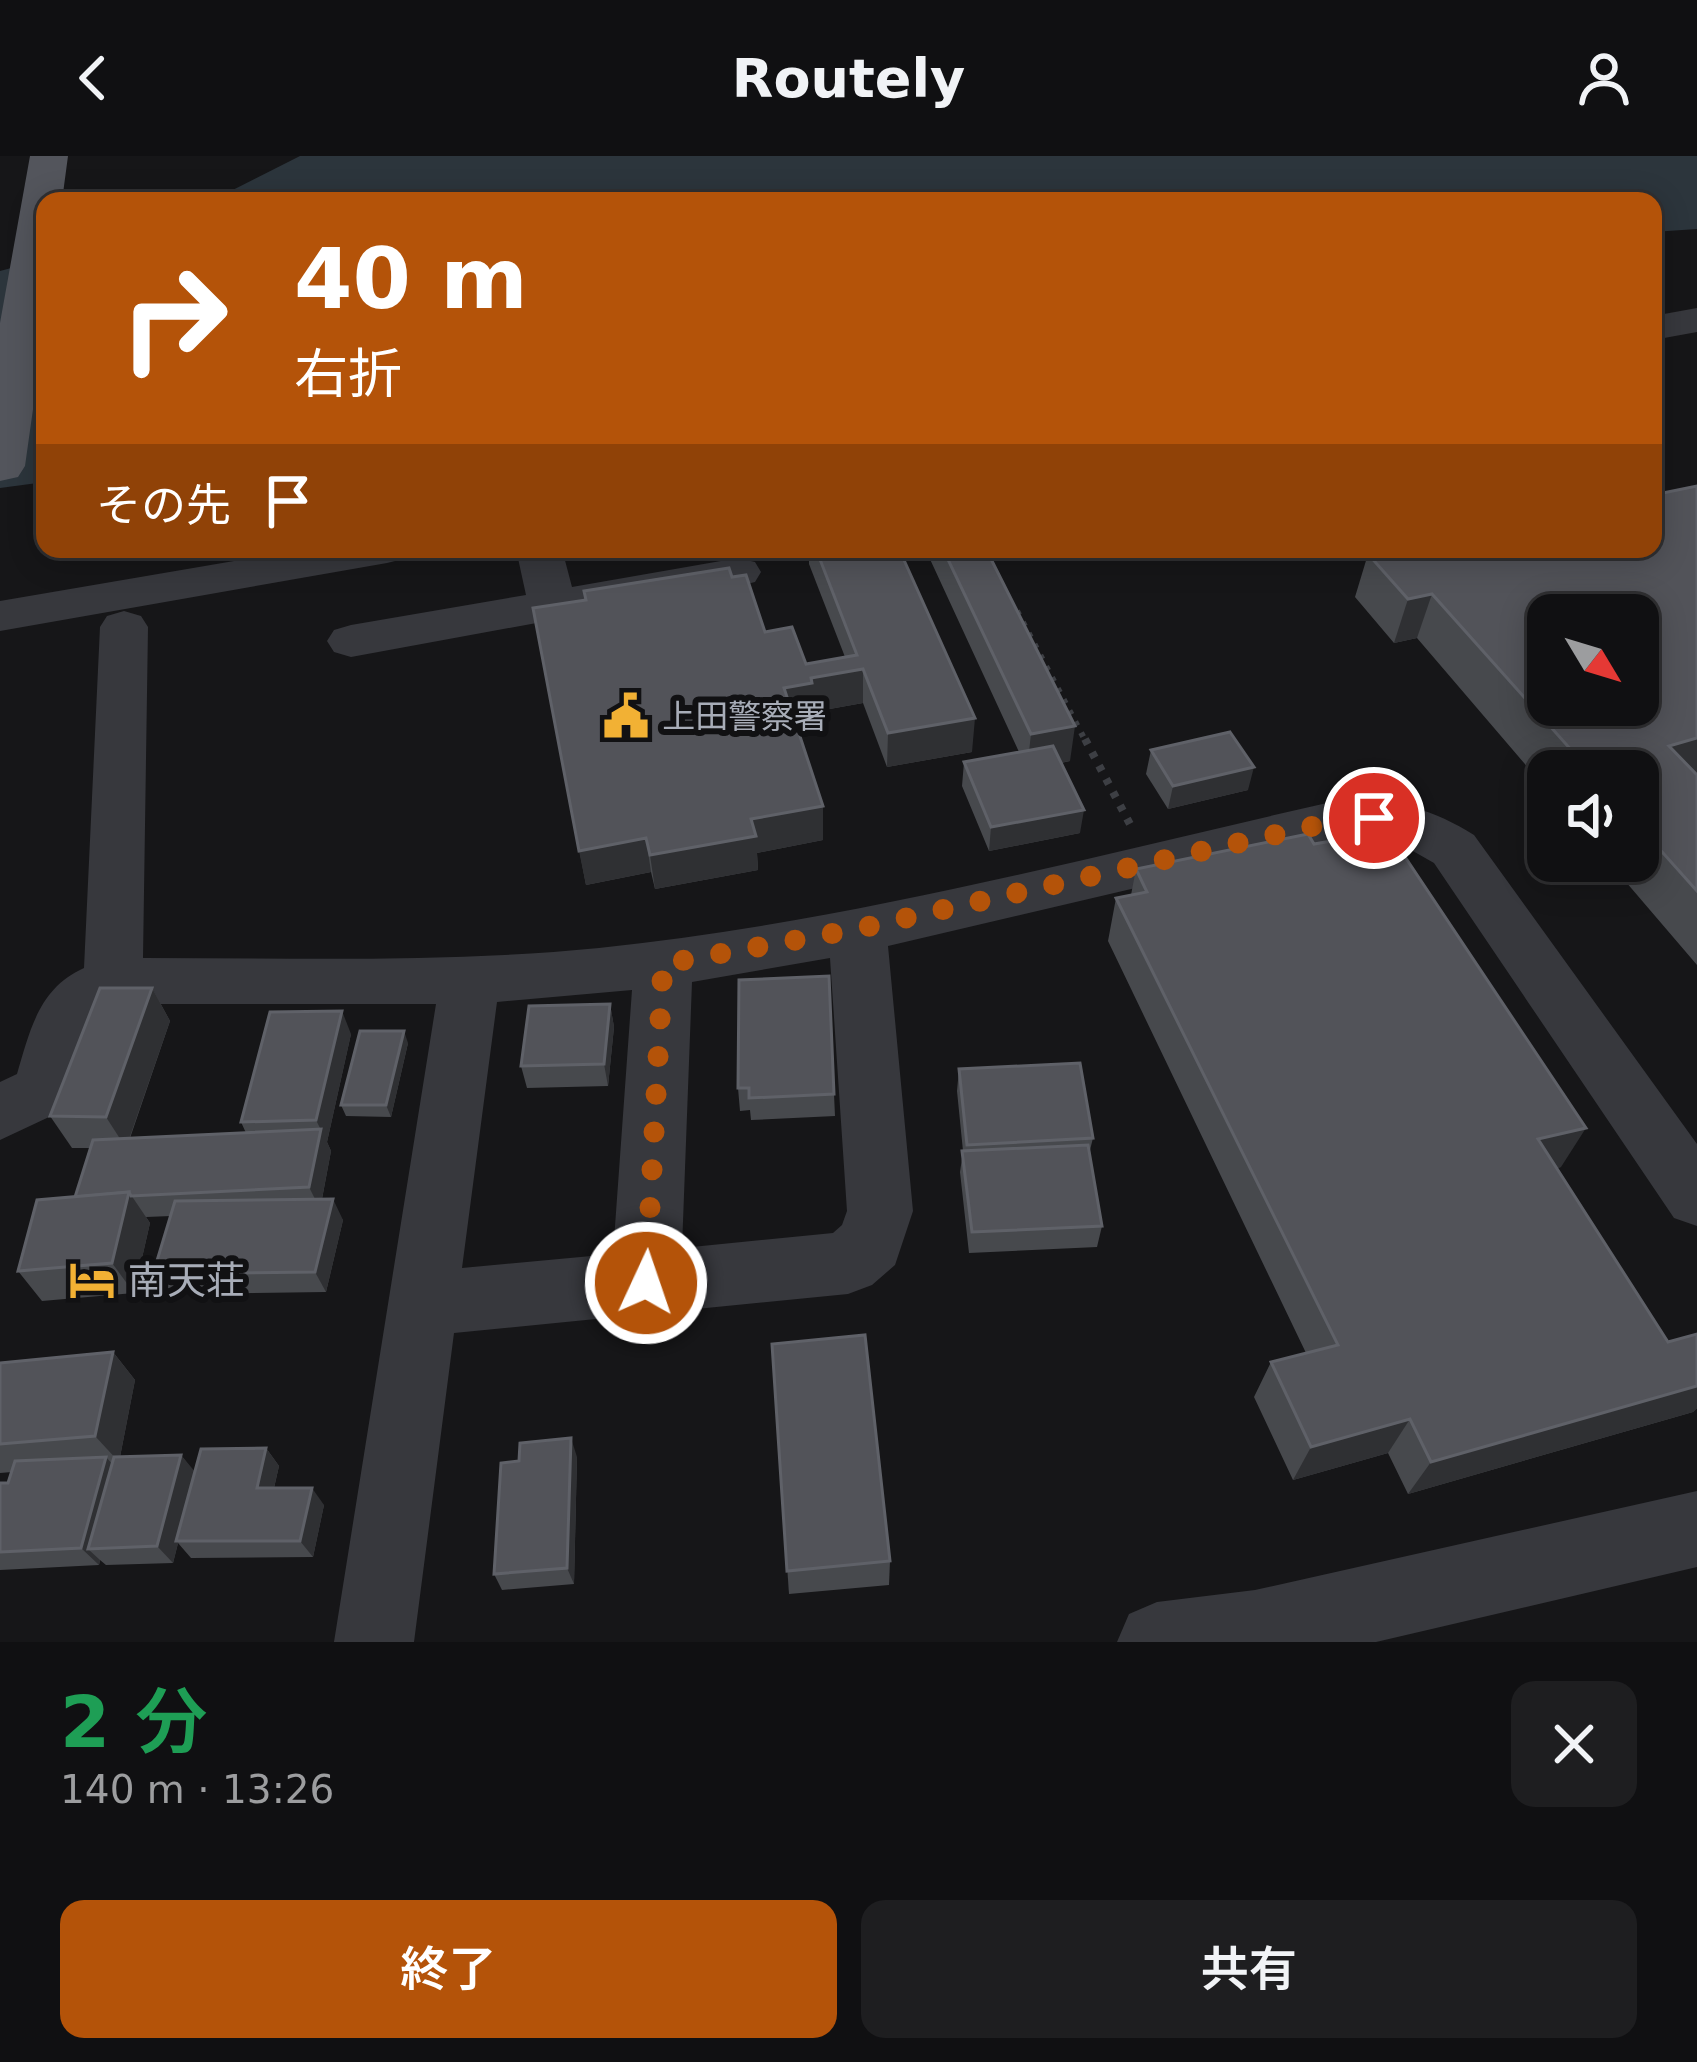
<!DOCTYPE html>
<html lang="ja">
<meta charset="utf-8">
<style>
:root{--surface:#101012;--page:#1e1e20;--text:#f1f3f6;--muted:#9c9d9f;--line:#303032;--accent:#b45309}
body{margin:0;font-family:"DejaVu Sans","Noto Sans JP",sans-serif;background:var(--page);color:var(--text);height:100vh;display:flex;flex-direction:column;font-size:45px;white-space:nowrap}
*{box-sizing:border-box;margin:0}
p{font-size:39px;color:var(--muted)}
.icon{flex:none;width:66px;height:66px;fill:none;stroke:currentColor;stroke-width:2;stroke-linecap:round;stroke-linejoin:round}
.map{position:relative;height:1486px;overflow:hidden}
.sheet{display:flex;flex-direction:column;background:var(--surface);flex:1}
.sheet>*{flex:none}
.guide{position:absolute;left:36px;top:36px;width:1626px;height:366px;border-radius:24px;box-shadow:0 6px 30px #0003,0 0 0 3px var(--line);background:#b45309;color:#fff;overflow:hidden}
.needle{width:78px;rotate:128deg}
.controls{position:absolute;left:1527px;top:438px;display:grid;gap:24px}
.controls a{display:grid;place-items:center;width:132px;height:132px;border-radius:24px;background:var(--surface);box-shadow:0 6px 30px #0003,0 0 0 3px var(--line);font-size:60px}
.pin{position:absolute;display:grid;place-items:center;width:102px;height:102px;color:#fff;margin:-51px;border:6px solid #fff;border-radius:50%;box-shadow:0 3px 12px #0007}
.me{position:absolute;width:132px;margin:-66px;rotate:3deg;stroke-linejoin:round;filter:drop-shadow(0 0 9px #0008)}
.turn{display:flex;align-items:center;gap:42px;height:252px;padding:0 60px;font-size:54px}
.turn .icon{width:156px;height:156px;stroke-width:2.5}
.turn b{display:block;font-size:84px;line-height:102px}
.then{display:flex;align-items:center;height:114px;padding:0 60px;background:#0003;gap:24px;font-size:45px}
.round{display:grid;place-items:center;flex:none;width:126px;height:126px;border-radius:24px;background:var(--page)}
.overview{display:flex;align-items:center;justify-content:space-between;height:204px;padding:0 60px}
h1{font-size:72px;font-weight:600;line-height:90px;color:#1e9e55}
.action{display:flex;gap:24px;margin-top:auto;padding:24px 60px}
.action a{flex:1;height:138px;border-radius:24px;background:var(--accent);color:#fff;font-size:48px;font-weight:600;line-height:138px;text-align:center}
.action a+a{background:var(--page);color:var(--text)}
header{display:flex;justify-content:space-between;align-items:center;height:156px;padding:0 60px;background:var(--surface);font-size:54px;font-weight:600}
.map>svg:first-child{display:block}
</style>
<header><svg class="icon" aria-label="back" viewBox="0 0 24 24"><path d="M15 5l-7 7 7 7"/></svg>Routely<svg class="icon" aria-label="person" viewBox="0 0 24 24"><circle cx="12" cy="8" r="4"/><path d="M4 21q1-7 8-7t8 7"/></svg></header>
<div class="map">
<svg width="1697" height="1486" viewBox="0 0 1697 1486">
<rect width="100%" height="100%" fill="#161618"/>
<g fill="#2c353c">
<path d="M 300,0 L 1697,0 L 1697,73 L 1653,76 L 1653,45 L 211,45 Z"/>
<path d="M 45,103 L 45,326 L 0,332 L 0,115 Z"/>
</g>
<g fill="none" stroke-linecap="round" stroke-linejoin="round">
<path stroke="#3d3f44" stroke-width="6" stroke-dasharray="4.5 8" stroke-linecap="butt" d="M 1017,455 L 1086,586"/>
<path stroke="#3d3f44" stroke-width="8" stroke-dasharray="6 9" stroke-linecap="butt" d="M 1085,583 L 1131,670"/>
<g fill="#37383d" fill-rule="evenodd">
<path d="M 1697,152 L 1697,176 L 1653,184 L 1653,160 Z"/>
<path d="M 304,393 L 410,393 L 403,403 L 387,407 L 0,475 L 0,445 Z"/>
<path d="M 516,393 L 562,393 L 572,431 L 738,402 L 755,406 L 761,416 L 755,426 L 738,430 L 351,501 L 334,496 L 327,485 L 334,474 L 351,469 L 526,439 Z"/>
<path d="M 124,455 L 141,460 L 148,471 L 143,802 C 295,802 448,807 599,792 C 852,766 1100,698 1349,642 C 1394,643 1435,654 1474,679 L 1697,988 L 1697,1070 L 1674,1062 L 1434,707 L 1397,686 L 1349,682 L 888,790 L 913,1055 L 895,1109 L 872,1129 L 848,1138 L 454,1177 L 414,1486 L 334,1486 L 436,848 L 119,848 L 92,871 L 64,954 L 0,984 L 0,926 L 17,918 C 30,874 39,832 84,812 L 100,471 L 107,460 ZM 830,802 L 847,1055 L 842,1069 L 833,1077 L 682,1092 L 692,826 ZM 632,834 L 613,1098 L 462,1112 L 497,846 Z"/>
<path d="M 1697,1335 L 1697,1411 L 1376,1486 L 1117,1486 L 1129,1458 L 1157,1446 L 1255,1434 Z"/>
</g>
<path fill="#53555c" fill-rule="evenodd" d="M 30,0 L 68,0 L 62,45 L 45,45 L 45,168 L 25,310 L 18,321 L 0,325 L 0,167 Z"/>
</g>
<g fill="#47494d">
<path d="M 1697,330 L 1697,809 L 1608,705 L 1638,705 L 1638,615 L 1548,615 L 1548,635 L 1417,482 L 1394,487 L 1355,441 L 1368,398 Z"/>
<path d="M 809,393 L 899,393 L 972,596 L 887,611 L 863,547 L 813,556 L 813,561 L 795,564 L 823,650 L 823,684 L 757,697 L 758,714 L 655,733 L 651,716 L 586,729 L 533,452 L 732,421 L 765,476 L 806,508 L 845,501 L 809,408 Z"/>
<path d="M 929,393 L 986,393 L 1070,605 L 1061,607 L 1080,677 L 989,695 L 962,630 L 964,606 L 1019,596 L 929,401 Z"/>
<path d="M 1151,594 L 1248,634 L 1168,653 L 1146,618 Z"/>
<path d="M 1314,688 L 1561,1011 L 1557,1012 L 1668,1186 L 1697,1178 L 1697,1252 L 1693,1256 L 1408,1338 L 1388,1297 L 1293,1324 L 1254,1241 L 1271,1206 L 1306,1197 L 1108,785 L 1116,742 L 1131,739 L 1136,713 Z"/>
<path d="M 739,824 L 834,938 L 835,960 L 751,964 L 750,954 L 740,955 L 738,932 Z"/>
<path d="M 152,832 L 170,865 L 130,982 L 246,977 L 241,966 L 351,878 L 327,986 L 331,995 L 322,1043 L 343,1064 L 326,1136 L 167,1138 L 153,1118 L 171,1060 L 146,1061 L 150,1067 L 134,1137 L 42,1145 L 18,1115 L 75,1041 L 90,992 L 72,992 L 50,960 Z"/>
<path d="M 610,848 L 614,871 L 608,930 L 527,932 L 521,910 Z"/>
<path d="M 408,887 L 391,961 L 346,960 L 341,949 Z"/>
<path d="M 959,913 L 1093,982 L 1089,998 L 1102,1070 L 1097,1091 L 969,1097 L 960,1016 L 963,995 L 957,935 Z"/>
<path d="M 772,1188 L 890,1405 L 889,1429 L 789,1438 Z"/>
<path d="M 113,1196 L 135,1224 L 120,1301 L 181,1299 L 194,1316 L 266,1292 L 279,1310 L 274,1332 L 324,1349 L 313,1401 L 191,1402 L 178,1387 L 173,1407 L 106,1409 L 100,1404 L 99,1409 L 0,1414 L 0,1327 L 8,1327 L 12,1316 L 0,1317 L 0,1207 Z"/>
<path d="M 577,1301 L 574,1428 L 502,1434 L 494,1418 Z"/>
</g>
<g fill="#2f3033">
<path d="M 1432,438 L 1417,482 L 1394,487 L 1408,443 Z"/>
<path d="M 863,513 L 863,547 L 813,556 L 813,561 L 785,566 L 784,532 L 811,522 Z"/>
<path d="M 975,562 L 972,596 L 887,611 L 888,577 Z"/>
<path d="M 1075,570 L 1070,605 L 1027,613 L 1031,578 Z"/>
<path d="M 1697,582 L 1697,620 L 1669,590 Z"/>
<path d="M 1254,611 L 1248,634 L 1168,653 L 1173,630 Z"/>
<path d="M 823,650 L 823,684 L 757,697 L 758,714 L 655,733 L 650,699 L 751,663 Z"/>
<path d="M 1084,654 L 1080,677 L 989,695 L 991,671 Z"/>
<path d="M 646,682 L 651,716 L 586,729 L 579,695 Z"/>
<path d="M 152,832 L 170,865 L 126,992 L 106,961 Z"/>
<path d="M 610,848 L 614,871 L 608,930 L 604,908 Z"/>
<path d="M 342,855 L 351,878 L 327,986 L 331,995 L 320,1053 L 309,1031 L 321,974 L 316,964 Z"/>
<path d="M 404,875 L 408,887 L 391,961 L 386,949 Z"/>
<path d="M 1586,972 L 1561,1011 L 1514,1022 L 1538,983 Z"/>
<path d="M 129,1036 L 150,1067 L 134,1137 L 112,1107 Z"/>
<path d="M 333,1043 L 343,1064 L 326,1136 L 315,1116 Z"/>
<path d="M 113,1196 L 135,1224 L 119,1306 L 95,1280 Z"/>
<path d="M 1697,1230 L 1697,1252 L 1693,1256 L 1408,1338 L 1431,1306 Z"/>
<path d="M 1410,1263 L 1388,1297 L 1293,1324 L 1311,1291 Z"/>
<path d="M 571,1282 L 577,1301 L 574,1428 L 567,1412 Z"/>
<path d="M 266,1292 L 279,1310 L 270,1349 L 257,1332 Z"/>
<path d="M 181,1299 L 196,1317 L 173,1407 L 157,1390 Z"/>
<path d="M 106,1301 L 122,1319 L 88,1393 L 100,1404 L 99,1409 L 81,1392 Z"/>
<path d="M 312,1332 L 324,1349 L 313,1401 L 300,1385 Z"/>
</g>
<g fill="#525359" stroke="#5f6168" stroke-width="3" fill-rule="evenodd">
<path d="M 1697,330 L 1697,582 L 1669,590 L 1697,619 L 1697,735 L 1638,669 L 1638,615 L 1590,615 L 1432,438 L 1408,443 L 1368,398 L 1392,393 L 1653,393 L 1653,339 ZM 1548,459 L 1638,459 L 1638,549 L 1548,549 Z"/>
<path d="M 816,393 L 899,393 L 975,562 L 888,577 L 863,513 L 811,522 L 812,527 L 784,532 L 823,650 L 751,663 L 756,680 L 650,699 L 646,682 L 579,695 L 533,452 L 586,444 L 584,435 L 729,412 L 732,421 L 746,419 L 765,476 L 792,471 L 806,508 L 857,499 Z"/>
<path d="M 943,393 L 986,393 L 1075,570 L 1031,578 Z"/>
<path d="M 1230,576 L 1254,611 L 1173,630 L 1151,594 Z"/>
<path d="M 1053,590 L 1084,654 L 991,671 L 964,606 Z"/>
<path d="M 1308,678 L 1314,688 L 1349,682 L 1358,697 L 1397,689 L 1586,972 L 1538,983 L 1668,1186 L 1697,1178 L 1697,1230 L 1431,1306 L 1410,1263 L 1311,1291 L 1271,1206 L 1338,1189 L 1116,742 L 1147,736 L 1136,713 Z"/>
<path d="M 829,820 L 834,938 L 749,942 L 749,932 L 738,932 L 739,824 Z"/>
<path d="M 100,832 L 152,832 L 106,961 L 50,960 Z"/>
<path d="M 610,848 L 604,908 L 521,910 L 529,850 Z"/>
<path d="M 342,855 L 316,964 L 241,966 L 270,856 Z"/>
<path d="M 360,875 L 404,875 L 386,949 L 341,949 Z"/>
<path d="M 1080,907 L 1093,982 L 967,989 L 959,913 Z"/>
<path d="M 321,973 L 309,1031 L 131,1040 L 129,1036 L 75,1041 L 93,984 Z"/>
<path d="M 1088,989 L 1102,1070 L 972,1076 L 962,995 Z"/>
<path d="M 129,1036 L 112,1107 L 18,1115 L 37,1044 Z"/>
<path d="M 333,1043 L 315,1116 L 153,1118 L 175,1045 Z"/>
<path d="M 865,1179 L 890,1405 L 787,1415 L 772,1188 Z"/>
<path d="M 113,1196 L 95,1280 L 0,1288 L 0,1207 Z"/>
<path d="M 571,1282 L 567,1412 L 494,1418 L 501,1307 L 519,1305 L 520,1287 Z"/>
<path d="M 266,1292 L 257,1332 L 312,1332 L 300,1385 L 176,1385 L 201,1293 Z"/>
<path d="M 181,1299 L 157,1390 L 88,1393 L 114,1301 Z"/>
<path d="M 106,1301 L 81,1392 L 0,1396 L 0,1327 L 8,1327 L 15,1305 Z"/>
</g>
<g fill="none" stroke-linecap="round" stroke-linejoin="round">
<path stroke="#b45309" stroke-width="21" stroke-dasharray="0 37.8" d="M 646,1127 L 663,808 L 857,773 L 1349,662 L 1374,662"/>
</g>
<defs>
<g id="civic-bare" transform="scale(3.6)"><path d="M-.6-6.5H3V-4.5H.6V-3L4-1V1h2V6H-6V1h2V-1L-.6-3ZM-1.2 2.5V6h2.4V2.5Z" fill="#f2b134" stroke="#111113" stroke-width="2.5" paint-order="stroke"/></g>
<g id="hotel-bare" transform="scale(3.6)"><path d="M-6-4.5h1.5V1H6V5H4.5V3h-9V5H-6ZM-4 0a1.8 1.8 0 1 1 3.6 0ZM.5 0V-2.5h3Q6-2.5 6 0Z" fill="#f2b134" stroke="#111113" stroke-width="2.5" paint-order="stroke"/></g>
</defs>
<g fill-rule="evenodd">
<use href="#civic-bare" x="626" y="560"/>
<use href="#hotel-bare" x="92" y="1124"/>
</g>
<g text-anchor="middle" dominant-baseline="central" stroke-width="12" stroke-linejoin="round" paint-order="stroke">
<g font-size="33" fill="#a8adb8" stroke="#111113" text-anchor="start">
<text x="662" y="560">上田警察署</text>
</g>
<g font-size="39" fill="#a8adb8" stroke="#111113" text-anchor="start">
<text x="128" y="1124">南天荘</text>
</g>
</g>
</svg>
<div class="controls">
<a><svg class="needle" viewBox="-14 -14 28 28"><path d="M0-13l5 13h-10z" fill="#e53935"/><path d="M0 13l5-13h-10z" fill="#9c9d9f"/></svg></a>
<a><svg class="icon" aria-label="sound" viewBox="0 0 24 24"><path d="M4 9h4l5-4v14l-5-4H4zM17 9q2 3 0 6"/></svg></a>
</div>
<div class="pin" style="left:1374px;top:662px;background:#d93025"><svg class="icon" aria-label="arrive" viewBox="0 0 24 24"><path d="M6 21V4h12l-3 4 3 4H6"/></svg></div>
<svg class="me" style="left:646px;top:1127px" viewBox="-20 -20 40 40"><circle r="17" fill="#b45309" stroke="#fff" stroke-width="3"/><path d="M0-11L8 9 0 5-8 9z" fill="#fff"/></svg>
<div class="guide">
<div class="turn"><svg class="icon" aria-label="right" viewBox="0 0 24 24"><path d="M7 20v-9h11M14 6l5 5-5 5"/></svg><div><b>40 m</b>右折</div></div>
<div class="then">その先<svg class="icon" aria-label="arrive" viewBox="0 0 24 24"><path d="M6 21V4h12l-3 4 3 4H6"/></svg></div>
</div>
</div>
<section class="sheet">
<div class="overview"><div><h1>2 分</h1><p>140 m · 13:26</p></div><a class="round"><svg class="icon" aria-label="close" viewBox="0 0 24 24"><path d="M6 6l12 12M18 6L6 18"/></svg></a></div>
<div class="action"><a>終了</a><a>共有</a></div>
</section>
